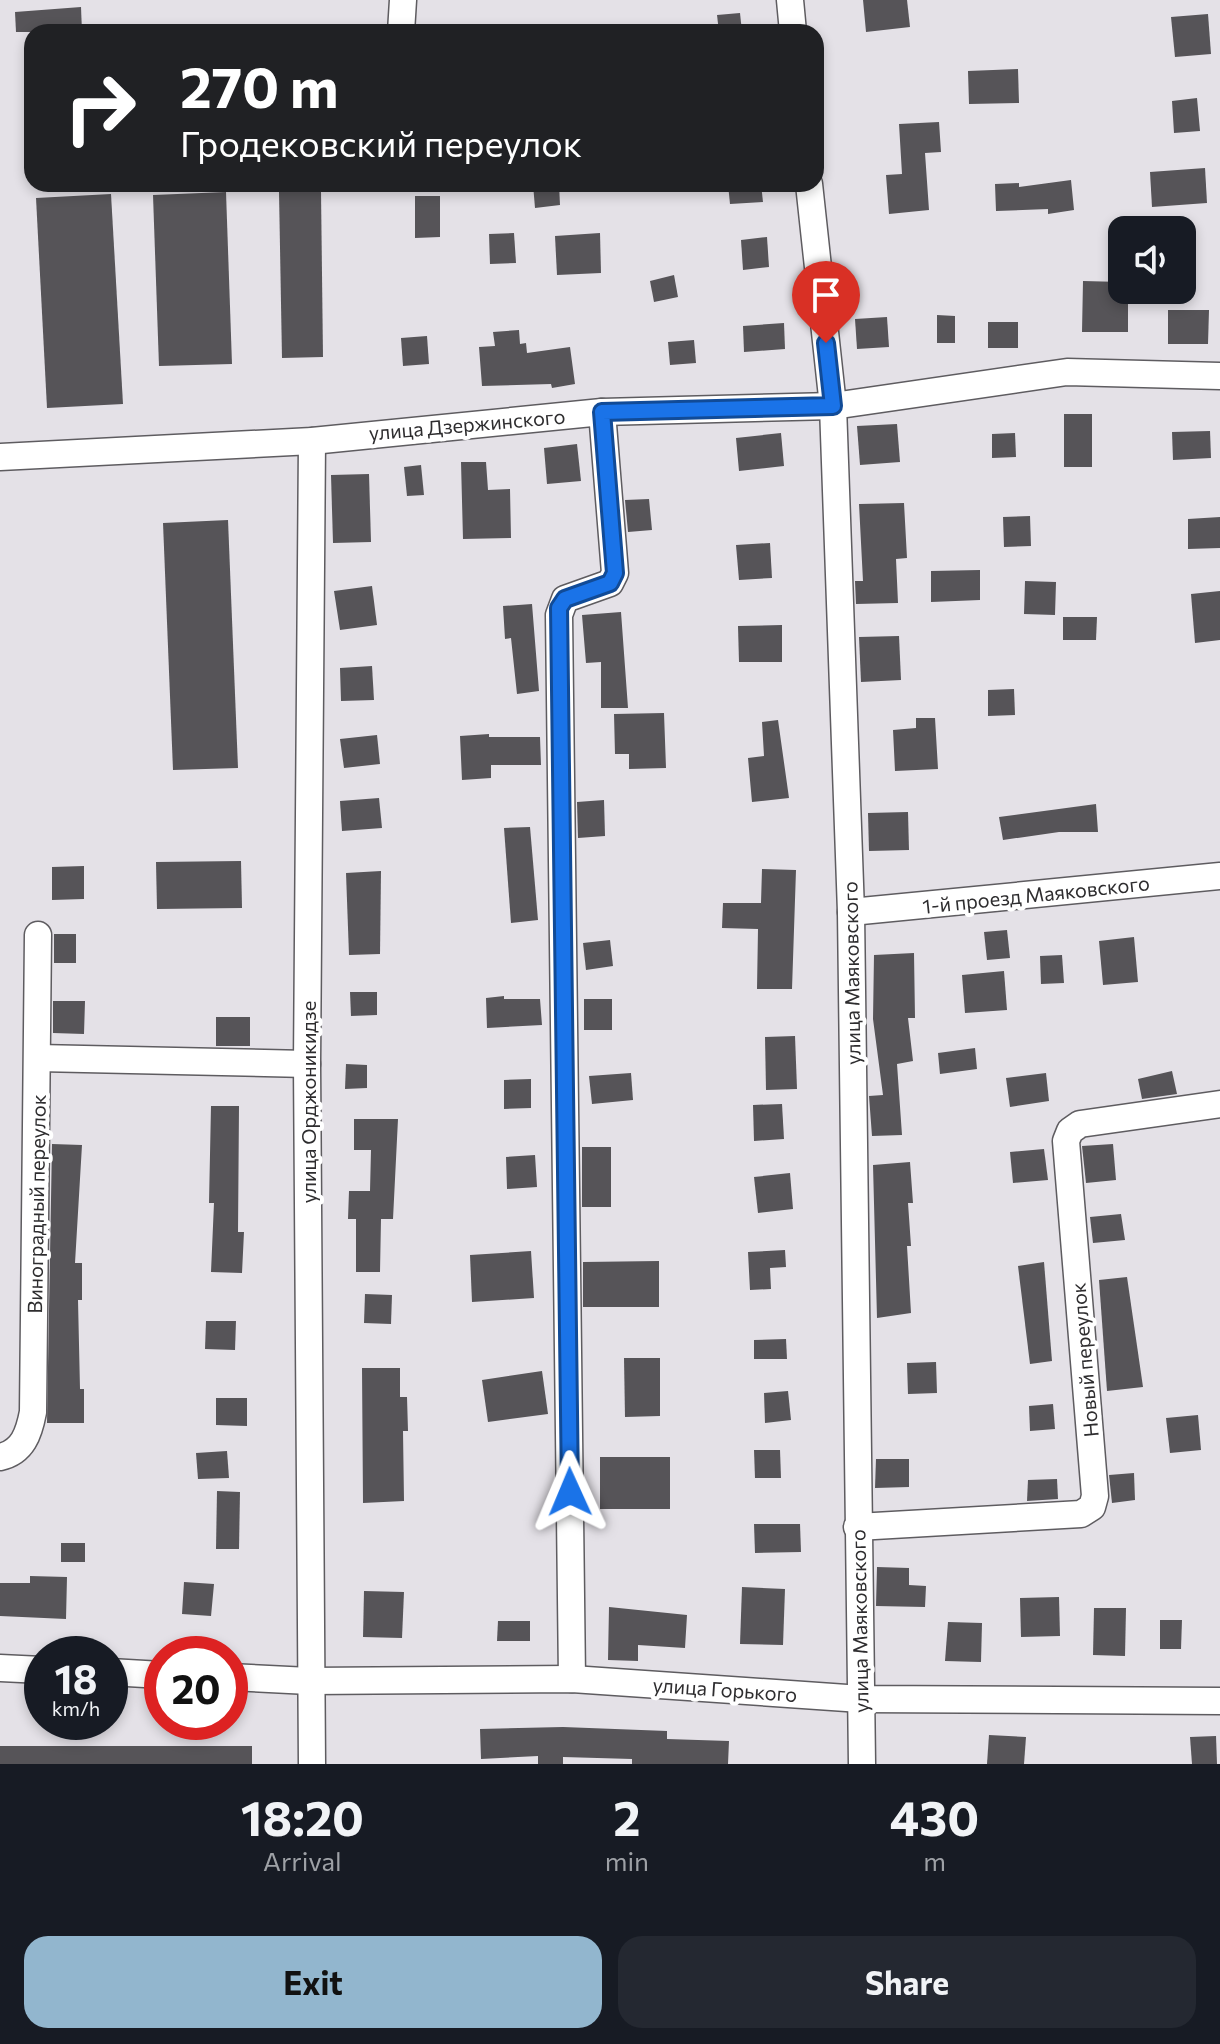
<!DOCTYPE html>
<meta charset="utf-8">
<style>
:root{--surface:#171b24;--page:#242831;--text:#f1f3f6;--muted:#9ea1a6;--accent:#92b6ce}
body{margin:0;font-family:Commissioner,sans-serif;background:var(--page);color:var(--text);height:100vh;display:flex;flex-direction:column;font-size:30px;white-space:nowrap}
*{box-sizing:border-box;margin:0}
p{font-size:26px;color:var(--muted)}
.icon{flex:none;width:44px;height:44px;fill:none;stroke:currentColor;stroke-width:2;stroke-linecap:round;stroke-linejoin:round}
.map{position:relative;height:1764px;overflow:hidden}
.sheet{display:flex;flex-direction:column;background:var(--surface);flex:1}
.sheet>*{flex:none}
.hud{position:absolute;left:24px;top:24px;width:800px;height:168px;border-radius:24px;box-shadow:0 4px 12px #0003;background:#202124;color:#fff;overflow:hidden}
.buttons{position:absolute;left:1108px;top:216px;display:grid;gap:16px}
.buttons a{display:grid;place-items:center;width:88px;height:88px;border-radius:16px;background:var(--surface);box-shadow:0 4px 12px #0003;font-size:40px}
.speed{position:absolute;left:24px;top:1636px;display:flex;gap:16px;font-size:40px;font-weight:700;text-align:center}
.speed>*{display:grid;place-content:center;width:104px;height:104px;border-radius:50%;background:var(--surface);box-shadow:0 4px 12px #0003;line-height:1}
.speed small{font-size:20px;font-weight:400}
.speed .limit{border:12px solid #d22;background:#fff;color:#111}
.pin{position:absolute;display:grid;place-items:center;width:68px;height:68px;color:#fff;margin:-82px -34px;border-radius:50% 50% 50% 0;rotate:-45deg;box-shadow:0 0 8px #0007}
.pin .icon{rotate:45deg}
.me{position:absolute;width:88px;margin:-44px;rotate:359deg;stroke-linejoin:round;filter:drop-shadow(0 0 6px #0008)}
.turn{display:flex;align-items:center;gap:28px;height:168px;padding:0 24px;font-size:36px}
.turn .icon{width:104px;height:104px;stroke-width:2.5}
.turn b{display:block;font-size:56px;line-height:68px}
.eta{display:flex;justify-content:space-evenly;align-items:center;height:136px;text-align:center}
.eta b{font-size:48px;font-weight:700;line-height:56px}
.action{display:flex;gap:16px;margin-top:auto;padding:16px 24px}
.action a{flex:1;height:92px;border-radius:24px;background:var(--accent);color:#111;font-size:32px;font-weight:700;line-height:92px;text-align:center}
.action a+a{background:var(--page);color:var(--text)}
.map>svg:first-child{display:block}
</style>
<div class="map">
<svg width="1220" height="1764" viewBox="0 0 1220 1764">
<rect width="100%" height="100%" fill="#e4e1e7"/>
<g fill="#565458">
<path d="M 863,0 L 907,0 L 910,27 L 866,32 Z"/>
<path d="M 81,7 L 82,32 L 16,32 L 15,12 Z"/>
<path d="M 740,13 L 742,32 L 719,32 L 717,15 Z"/>
<path d="M 1208,14 L 1211,54 L 1175,57 L 1171,17 Z"/>
<path d="M 1018,69 L 1019,103 L 969,104 L 968,71 Z"/>
<path d="M 1197,98 L 1200,131 L 1174,133 L 1172,101 Z"/>
<path d="M 939,122 L 941,152 L 925,153 L 929,210 L 889,214 L 886,175 L 902,174 L 899,124 Z"/>
<path d="M 1205,168 L 1207,203 L 1152,207 L 1150,172 Z"/>
<path d="M 1071,180 L 1074,210 L 1048,214 L 1048,209 L 996,211 L 995,184 L 1019,183 L 1019,187 Z"/>
<path d="M 533,184 L 559,184 L 560,205 L 535,208 Z"/>
<path d="M 728,184 L 761,184 L 763,202 L 730,204 Z"/>
<path d="M 321,191 L 323,357 L 282,358 L 279,192 Z"/>
<path d="M 226,192 L 232,364 L 159,366 L 153,195 Z"/>
<path d="M 111,194 L 123,404 L 47,408 L 36,198 Z"/>
<path d="M 415,196 L 440,196 L 440,237 L 415,238 Z"/>
<path d="M 514,233 L 516,263 L 490,264 L 489,234 Z"/>
<path d="M 600,233 L 601,273 L 557,275 L 555,236 Z"/>
<path d="M 767,237 L 769,267 L 743,270 L 741,240 Z"/>
<path d="M 674,275 L 678,297 L 654,302 L 650,281 Z"/>
<path d="M 1083,281 L 1122,282 L 1122,290 L 1128,290 L 1128,332 L 1082,332 Z"/>
<path d="M 1168,310 L 1209,310 L 1208,344 L 1168,344 Z"/>
<path d="M 937,315 L 955,316 L 955,343 L 937,343 Z"/>
<path d="M 887,317 L 889,347 L 857,349 L 855,319 Z"/>
<rect x="988" y="322" width="30" height="26"/>
<path d="M 784,323 L 785,349 L 744,352 L 743,326 Z"/>
<path d="M 519,330 L 520,344 L 526,343 L 527,353 L 570,347 L 575,384 L 552,388 L 551,384 L 482,386 L 479,347 L 495,346 L 493,332 Z"/>
<path d="M 427,336 L 429,364 L 403,366 L 401,338 Z"/>
<path d="M 694,340 L 696,363 L 670,365 L 668,342 Z"/>
<rect x="1064" y="414" width="28" height="53"/>
<path d="M 897,424 L 900,462 L 860,465 L 857,426 Z"/>
<path d="M 1210,431 L 1211,458 L 1173,460 L 1172,432 Z"/>
<path d="M 781,433 L 784,466 L 739,471 L 736,438 Z"/>
<path d="M 1015,433 L 1016,457 L 992,458 L 992,434 Z"/>
<path d="M 577,444 L 581,481 L 547,484 L 544,448 Z"/>
<path d="M 461,462 L 486,462 L 488,490 L 510,489 L 511,538 L 463,539 Z"/>
<path d="M 421,465 L 424,495 L 407,496 L 404,467 Z"/>
<path d="M 369,474 L 371,542 L 333,543 L 331,475 Z"/>
<path d="M 649,499 L 652,530 L 628,532 L 625,500 Z"/>
<path d="M 904,503 L 907,558 L 896,559 L 898,603 L 856,604 L 855,581 L 863,581 L 859,504 Z"/>
<path d="M 1030,516 L 1031,546 L 1004,547 L 1003,517 Z"/>
<path d="M 1220,517 L 1220,548 L 1188,549 L 1188,519 Z"/>
<path d="M 228,520 L 238,768 L 173,770 L 163,523 Z"/>
<path d="M 770,543 L 772,578 L 739,580 L 736,545 Z"/>
<path d="M 980,570 L 980,600 L 931,602 L 931,571 Z"/>
<path d="M 1025,581 L 1056,582 L 1055,615 L 1024,614 Z"/>
<path d="M 372,586 L 377,625 L 340,630 L 334,591 Z"/>
<path d="M 1220,591 L 1220,640 L 1195,643 L 1191,594 Z"/>
<path d="M 532,604 L 539,691 L 517,694 L 511,638 L 505,639 L 503,606 Z"/>
<path d="M 621,612 L 628,708 L 601,708 L 601,662 L 586,663 L 582,615 Z"/>
<path d="M 1063,617 L 1097,617 L 1096,640 L 1063,640 Z"/>
<path d="M 782,625 L 782,662 L 739,662 L 738,626 Z"/>
<path d="M 899,636 L 901,680 L 861,682 L 859,637 Z"/>
<path d="M 372,666 L 374,700 L 341,701 L 340,668 Z"/>
<path d="M 1014,689 L 1015,715 L 988,716 L 988,690 Z"/>
<path d="M 664,713 L 666,768 L 629,769 L 629,754 L 615,754 L 614,714 Z"/>
<path d="M 916,718 L 935,718 L 938,769 L 895,771 L 893,730 L 916,728 Z"/>
<path d="M 778,720 L 789,798 L 752,802 L 748,758 L 764,756 L 762,722 Z"/>
<path d="M 489,734 L 489,737 L 540,737 L 541,765 L 491,765 L 491,778 L 462,780 L 460,736 Z"/>
<path d="M 377,735 L 380,764 L 344,768 L 340,739 Z"/>
<path d="M 379,798 L 382,828 L 342,831 L 340,801 Z"/>
<path d="M 604,800 L 605,836 L 578,838 L 577,802 Z"/>
<path d="M 1096,804 L 1098,832 L 1059,832 L 1003,840 L 999,817 Z"/>
<path d="M 908,812 L 909,850 L 869,851 L 868,813 Z"/>
<path d="M 530,827 L 538,920 L 511,923 L 504,828 Z"/>
<path d="M 241,861 L 242,908 L 157,909 L 156,862 Z"/>
<path d="M 84,866 L 84,899 L 52,900 L 52,867 Z"/>
<path d="M 762,869 L 796,870 L 792,989 L 757,989 L 758,929 L 722,928 L 723,903 L 761,903 Z"/>
<path d="M 381,871 L 380,954 L 349,955 L 346,873 Z"/>
<path d="M 1007,930 L 1010,958 L 987,960 L 984,932 Z"/>
<rect x="54" y="934" width="22" height="29"/>
<path d="M 1134,937 L 1138,982 L 1103,985 L 1099,941 Z"/>
<path d="M 610,940 L 613,966 L 586,970 L 583,943 Z"/>
<path d="M 914,953 L 915,1018 L 908,1018 L 913,1061 L 897,1064 L 902,1135 L 872,1136 L 869,1096 L 883,1095 L 873,1019 L 874,955 Z"/>
<path d="M 1062,955 L 1064,983 L 1041,984 L 1040,956 Z"/>
<path d="M 1004,971 L 1007,1010 L 965,1013 L 962,975 Z"/>
<path d="M 350,992 L 377,992 L 377,1015 L 351,1016 Z"/>
<path d="M 504,996 L 504,999 L 540,999 L 542,1025 L 487,1028 L 486,998 Z"/>
<rect x="584" y="999" width="28" height="31"/>
<path d="M 53,1001 L 85,1001 L 84,1034 L 53,1033 Z"/>
<rect x="216" y="1017" width="34" height="29"/>
<path d="M 795,1036 L 797,1089 L 766,1090 L 765,1037 Z"/>
<path d="M 975,1048 L 977,1069 L 940,1074 L 938,1053 Z"/>
<path d="M 346,1064 L 367,1065 L 367,1088 L 345,1089 Z"/>
<path d="M 1172,1071 L 1177,1094 L 1142,1099 L 1138,1079 Z"/>
<path d="M 631,1073 L 633,1100 L 592,1104 L 589,1076 Z"/>
<path d="M 1046,1073 L 1049,1101 L 1010,1107 L 1006,1078 Z"/>
<path d="M 531,1079 L 531,1108 L 504,1109 L 504,1080 Z"/>
<path d="M 782,1104 L 784,1139 L 754,1141 L 753,1105 Z"/>
<path d="M 211,1106 L 239,1106 L 238,1232 L 244,1232 L 242,1273 L 211,1272 L 214,1203 L 209,1203 Z"/>
<path d="M 354,1119 L 398,1119 L 393,1219 L 381,1219 L 380,1272 L 356,1272 L 356,1219 L 348,1219 L 349,1191 L 370,1191 L 371,1150 L 354,1150 Z"/>
<path d="M 52,1144 L 82,1145 L 75,1263 L 82,1263 L 82,1300 L 78,1300 L 80,1389 L 84,1389 L 84,1423 L 47,1423 Z"/>
<path d="M 1113,1144 L 1116,1180 L 1086,1183 L 1082,1146 Z"/>
<rect x="582" y="1147" width="29" height="60"/>
<path d="M 1044,1149 L 1048,1180 L 1013,1183 L 1010,1152 Z"/>
<path d="M 535,1155 L 537,1187 L 507,1189 L 506,1157 Z"/>
<path d="M 910,1162 L 913,1203 L 908,1203 L 911,1246 L 907,1246 L 911,1313 L 877,1318 L 873,1165 Z"/>
<path d="M 790,1173 L 793,1209 L 758,1213 L 754,1177 Z"/>
<path d="M 1121,1214 L 1125,1240 L 1093,1243 L 1090,1217 Z"/>
<path d="M 785,1250 L 786,1267 L 770,1268 L 771,1289 L 750,1290 L 748,1252 Z"/>
<path d="M 531,1251 L 534,1298 L 472,1302 L 470,1255 Z"/>
<path d="M 659,1261 L 659,1307 L 583,1307 L 583,1262 Z"/>
<path d="M 1044,1262 L 1052,1361 L 1030,1364 L 1018,1266 Z"/>
<path d="M 1127,1277 L 1143,1387 L 1107,1391 L 1099,1280 Z"/>
<path d="M 365,1294 L 392,1295 L 391,1324 L 364,1323 Z"/>
<path d="M 206,1321 L 236,1321 L 235,1350 L 205,1349 Z"/>
<path d="M 786,1339 L 787,1359 L 754,1359 L 754,1340 Z"/>
<path d="M 624,1358 L 660,1358 L 660,1416 L 625,1417 Z"/>
<path d="M 936,1362 L 937,1393 L 908,1394 L 907,1363 Z"/>
<path d="M 362,1368 L 400,1368 L 400,1397 L 407,1397 L 408,1431 L 403,1431 L 404,1501 L 363,1503 Z"/>
<path d="M 542,1371 L 548,1414 L 488,1422 L 482,1380 Z"/>
<path d="M 788,1391 L 791,1420 L 765,1423 L 764,1393 Z"/>
<path d="M 216,1398 L 247,1398 L 247,1426 L 216,1425 Z"/>
<path d="M 1053,1404 L 1055,1429 L 1030,1431 L 1029,1406 Z"/>
<path d="M 1198,1415 L 1201,1450 L 1170,1453 L 1166,1418 Z"/>
<path d="M 754,1450 L 780,1450 L 781,1478 L 755,1478 Z"/>
<path d="M 227,1451 L 229,1478 L 198,1479 L 196,1453 Z"/>
<rect x="600" y="1457" width="70" height="52"/>
<path d="M 876,1459 L 909,1459 L 909,1487 L 875,1488 Z"/>
<path d="M 1134,1473 L 1135,1500 L 1112,1503 L 1109,1475 Z"/>
<path d="M 1057,1479 L 1058,1499 L 1027,1501 L 1028,1480 Z"/>
<path d="M 217,1491 L 240,1492 L 239,1549 L 216,1549 Z"/>
<path d="M 754,1524 L 800,1524 L 801,1552 L 755,1553 Z"/>
<rect x="61" y="1543" width="24" height="19"/>
<path d="M 877,1567 L 909,1568 L 909,1585 L 926,1586 L 925,1607 L 876,1606 Z"/>
<path d="M 30,1576 L 67,1577 L 66,1619 L 0,1616 L 0,1583 L 30,1583 Z"/>
<path d="M 184,1582 L 214,1584 L 211,1616 L 182,1614 Z"/>
<path d="M 742,1587 L 785,1589 L 783,1645 L 740,1644 Z"/>
<path d="M 364,1591 L 404,1592 L 402,1638 L 363,1637 Z"/>
<path d="M 1059,1597 L 1060,1636 L 1021,1637 L 1020,1598 Z"/>
<path d="M 609,1607 L 687,1615 L 685,1648 L 638,1645 L 638,1661 L 608,1660 Z"/>
<path d="M 1094,1608 L 1126,1608 L 1125,1656 L 1093,1655 Z"/>
<path d="M 1160,1620 L 1182,1620 L 1181,1649 L 1160,1649 Z"/>
<path d="M 498,1621 L 530,1621 L 530,1641 L 497,1641 Z"/>
<path d="M 948,1622 L 982,1623 L 981,1662 L 945,1661 Z"/>
<path d="M 563,1727 L 667,1731 L 667,1739 L 729,1741 L 728,1764 L 632,1764 L 632,1759 L 563,1757 L 563,1764 L 538,1764 L 538,1756 L 481,1759 L 480,1729 Z"/>
<path d="M 989,1735 L 1026,1737 L 1024,1764 L 987,1764 Z"/>
<path d="M 1216,1736 L 1217,1764 L 1192,1764 L 1190,1737 Z"/>
<rect x="0" y="1746" width="252" height="18"/>
</g>
<g fill="none" stroke-linecap="round" stroke-linejoin="round">
<g stroke="#5e5c60" stroke-width="29">
<g id="minor">
<path d="M 790,0 L 793,32"/>
<path d="M 401,32 L 403,0"/>
<path d="M 809,184 L 833,406 L 851,912 L 862,1764"/>
<path d="M 312,441 L 307,1064 L 312,1764"/>
<path d="M 0,457 L 312,441 L 602,412 L 833,406 L 1067,372 L 1220,376"/>
<path d="M 851,912 L 1220,876"/>
<path d="M 38,1058 L 307,1064"/>
<path d="M 0,1457 C 23,1452 29,1433 33,1412 L 38,935"/>
<path d="M 857,1527 L 1081,1514 L 1092,1507 L 1095,1496 L 1066,1141 L 1070,1131 L 1080,1124 L 1220,1104"/>
<path d="M 0,1668 L 42,1670"/>
<path d="M 110,1672 L 162,1675"/>
<path d="M 230,1677 L 309,1681 L 572,1679 L 861,1699 L 1220,1701"/>
<path d="M 572,1679 L 559,615 L 565,599 L 610,583 L 615,573 L 602,412"/>
</g>
</g>
<use href="#minor" stroke="#fff" stroke-width="26"/>
</g>
<g fill="none" stroke-linecap="round" stroke-linejoin="round">
<g stroke="#114b97" stroke-width="20">
<path id="route" d="M 570,1492 L 559,608 L 565,599 L 610,583 L 615,573 L 602,412 L 833,406 L 826,343"/>
</g>
<use href="#route" stroke="#1a73e8" stroke-width="14"/>
</g>
<g text-anchor="middle" dominant-baseline="central" stroke-width="8" stroke-linejoin="round" paint-order="stroke">
<g font-size="20" fill="#2e2d2f" stroke="#fff">
<text transform="translate(467 424) rotate(-5)">улица Дзержинского</text>
<text transform="translate(1036 894) rotate(-6)">1-й проезд Маяковского</text>
<text transform="translate(851 973) rotate(-91)">улица Маяковского</text>
<text transform="translate(308 1102) rotate(-90)">улица Орджоникидзе</text>
<text transform="translate(36 1204) rotate(-89)">Виноградный переулок</text>
<text transform="translate(1084 1360) rotate(-95)">Новый переулок</text>
<text transform="translate(859 1621) rotate(-91)">улица Маяковского</text>
<text transform="translate(725 1689) rotate(4)">улица Горького</text>
</g>
</g>
</svg>
<div class="buttons">
<a><svg class="icon" aria-label="sound" viewBox="0 0 24 24"><path d="M4 9h4l5-4v14l-5-4H4zM17 9q2 3 0 6"/></svg></a>
</div>
<div class="speed"><div>18<small>km/h</small></div><div class="limit">20</div></div>
<div class="pin" style="left:826px;top:343px;background:#d93025"><svg class="icon" aria-label="arrive" viewBox="0 0 24 24"><path d="M6 21V4h12l-3 4 3 4H6"/></svg></div>
<svg class="me" style="left:570px;top:1492px" viewBox="-20 -20 40 40"><path d="M0-17L14 15 0 8-14 15z" fill="#1a73e8" stroke="#fff" stroke-width="4"/></svg>
<div class="hud">
<div class="turn"><svg class="icon" aria-label="right" viewBox="0 0 24 24"><path d="M7 20v-9h11M14 6l5 5-5 5"/></svg><div><b>270 m</b>Гродековский переулок</div></div>
</div>
</div>
<section class="sheet">
<div class="eta">
<div><b>18:20</b><p>Arrival</p></div>
<div><b>2</b><p>min</p></div>
<div><b>430</b><p>m</p></div>
</div>
<div class="action"><a>Exit</a><a>Share</a></div>
</section>
